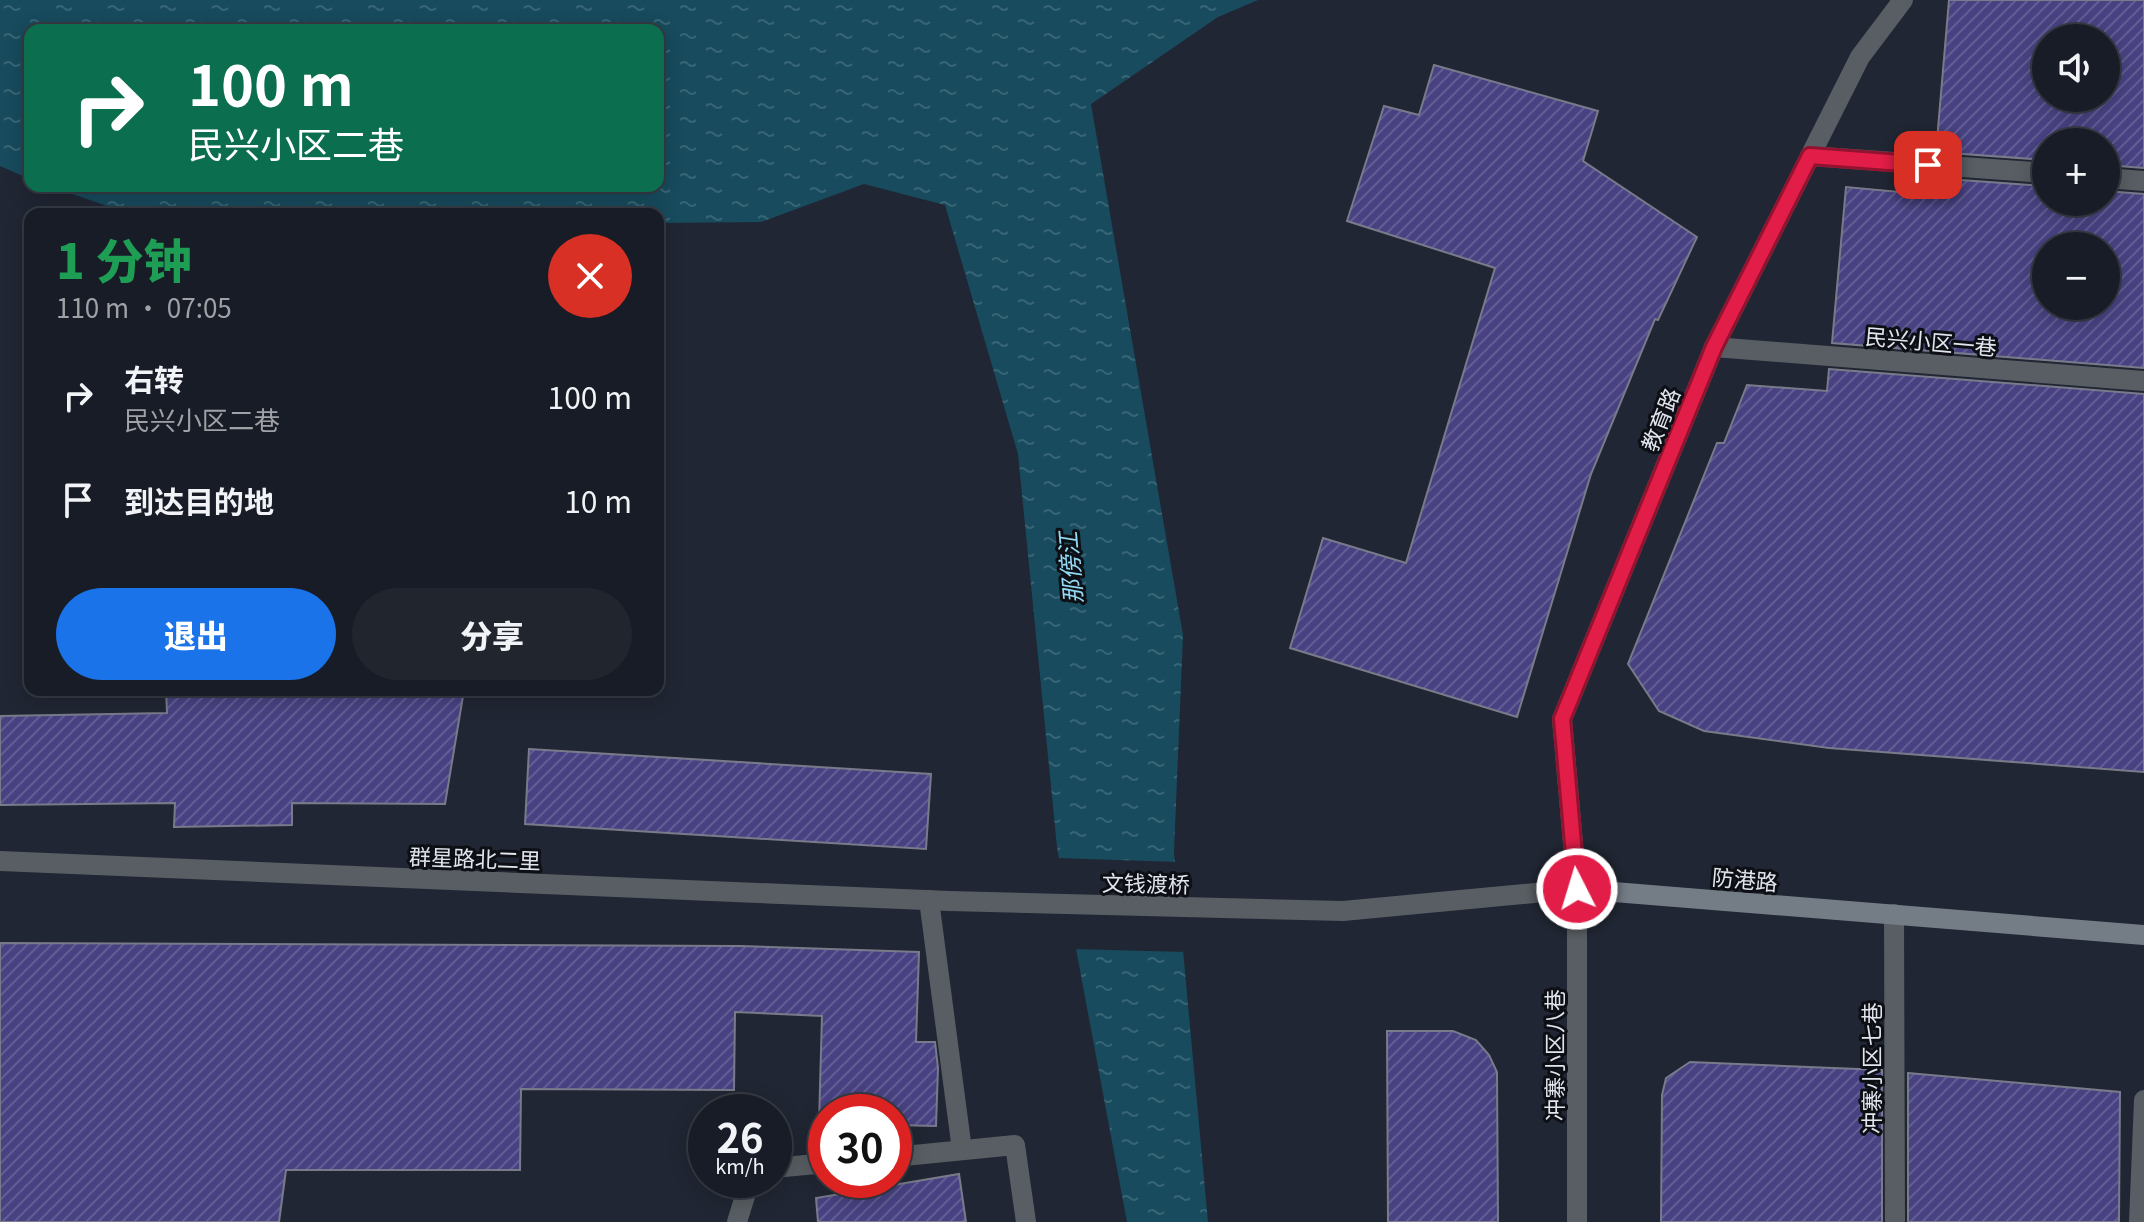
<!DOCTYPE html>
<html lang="zh">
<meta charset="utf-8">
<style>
:root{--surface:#181c26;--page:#21252e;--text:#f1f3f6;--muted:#9fa1a7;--line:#363a43;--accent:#1a73e8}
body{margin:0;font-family:Georgia,"Noto Sans SC",serif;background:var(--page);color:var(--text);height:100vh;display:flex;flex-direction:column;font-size:30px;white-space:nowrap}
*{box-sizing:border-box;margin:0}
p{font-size:26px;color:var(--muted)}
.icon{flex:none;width:44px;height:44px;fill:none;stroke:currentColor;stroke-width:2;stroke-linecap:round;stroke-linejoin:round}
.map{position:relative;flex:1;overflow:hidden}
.drawer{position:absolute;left:24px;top:208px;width:640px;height:488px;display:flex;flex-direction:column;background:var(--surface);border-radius:16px;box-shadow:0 4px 20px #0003,0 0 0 2px var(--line)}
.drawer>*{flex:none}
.hud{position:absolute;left:24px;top:24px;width:640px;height:168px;border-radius:16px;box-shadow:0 4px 20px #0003,0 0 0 2px var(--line);background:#0b6e4f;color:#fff;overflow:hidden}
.fabs{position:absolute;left:2032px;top:24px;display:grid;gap:16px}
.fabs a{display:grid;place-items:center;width:88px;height:88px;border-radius:50%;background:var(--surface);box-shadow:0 4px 20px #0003,0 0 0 2px var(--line);font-size:40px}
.speed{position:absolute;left:688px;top:1094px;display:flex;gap:16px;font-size:40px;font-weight:700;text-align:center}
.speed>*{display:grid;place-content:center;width:104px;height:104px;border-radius:50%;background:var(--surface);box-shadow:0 4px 20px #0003,0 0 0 2px var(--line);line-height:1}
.speed small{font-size:20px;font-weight:400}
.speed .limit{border:12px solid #d22;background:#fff;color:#111}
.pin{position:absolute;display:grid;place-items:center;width:68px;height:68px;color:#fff;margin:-34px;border-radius:16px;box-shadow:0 4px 12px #0006}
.me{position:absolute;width:88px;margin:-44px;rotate:355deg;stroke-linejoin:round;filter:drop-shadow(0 0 6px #0008)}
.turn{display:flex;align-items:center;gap:28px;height:168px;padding:0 32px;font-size:36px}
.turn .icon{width:104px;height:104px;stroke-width:2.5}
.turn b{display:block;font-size:56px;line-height:68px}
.round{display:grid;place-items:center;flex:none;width:84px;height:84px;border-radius:42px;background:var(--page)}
.headline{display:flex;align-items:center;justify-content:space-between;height:136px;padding:0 32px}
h1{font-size:48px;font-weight:800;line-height:60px;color:#1e9e55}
.cta{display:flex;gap:16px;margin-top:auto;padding:16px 32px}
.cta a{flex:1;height:92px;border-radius:48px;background:var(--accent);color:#fff;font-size:32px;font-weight:800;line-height:92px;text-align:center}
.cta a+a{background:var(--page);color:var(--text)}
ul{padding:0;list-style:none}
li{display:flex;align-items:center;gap:24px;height:104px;padding:0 32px}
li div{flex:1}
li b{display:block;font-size:30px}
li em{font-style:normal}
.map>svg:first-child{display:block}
</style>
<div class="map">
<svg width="2144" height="1222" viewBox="0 0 2144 1222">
<defs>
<pattern id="water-ripples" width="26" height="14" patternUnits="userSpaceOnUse" patternTransform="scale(2)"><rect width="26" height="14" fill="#174b5d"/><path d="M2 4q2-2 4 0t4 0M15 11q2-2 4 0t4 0" fill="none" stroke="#386575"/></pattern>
<pattern id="building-hatch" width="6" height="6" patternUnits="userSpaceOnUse" patternTransform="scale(2)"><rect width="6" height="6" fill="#484282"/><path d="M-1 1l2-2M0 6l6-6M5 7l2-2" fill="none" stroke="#625d94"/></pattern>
</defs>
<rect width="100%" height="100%" fill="#202633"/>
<path fill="url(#water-ripples)" d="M 0,0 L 1258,0 L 1218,17 L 1091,104 L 1183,635 L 1174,852 L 1208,1222 L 1127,1222 L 1057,847 L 1018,454 L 945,205 L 864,184 L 761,222 L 658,223 L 658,214 L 345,214 L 107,206 L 50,186 L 658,186 L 658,30 L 30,30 L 30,179 L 0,166 Z"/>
<path fill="#202633" d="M 1055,858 L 1179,862 L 1187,952 L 1072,949 Z"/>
<g fill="url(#building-hatch)" stroke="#797a8a" stroke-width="2" fill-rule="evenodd">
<path d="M 1949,0 L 2144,0 L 2144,168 L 2106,165 L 2106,142 L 2046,142 L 2046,160 L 1936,152 ZM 2046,38 L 2106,38 L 2106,98 L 2046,98 Z"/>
<path d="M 1434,65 L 1598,111 L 1583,161 L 1697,237 L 1658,320 L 1655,319 L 1591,474 L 1517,717 L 1290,648 L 1323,538 L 1406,563 L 1495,268 L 1347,221 L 1384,106 L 1419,115 Z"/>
<path d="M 1933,178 L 2046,186 L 2046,202 L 2106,202 L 2106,191 L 2144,194 L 2144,368 L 1832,343 L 1846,187 L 1932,195 ZM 2046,246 L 2106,246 L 2106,306 L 2046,306 Z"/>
<path d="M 1829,369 L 2144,394 L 2144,772 L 1829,748 L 1704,731 L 1659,711 L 1628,664 L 1717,443 L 1724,443 L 1747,385 L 1827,391 Z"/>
<path d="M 166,690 L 464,690 L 445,804 L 292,803 L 292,825 L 174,827 L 175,803 L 0,805 L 0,716 L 167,713 Z"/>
<path d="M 529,749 L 931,774 L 926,849 L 525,824 Z"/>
<path d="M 0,943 L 740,946 L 919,952 L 916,1042 L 935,1042 L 938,1068 L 936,1126 L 894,1125 L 894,1112 L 826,1112 L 826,1123 L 819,1123 L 822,1016 L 735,1012 L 734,1090 L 521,1089 L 520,1170 L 286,1170 L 279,1222 L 0,1222 Z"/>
<path d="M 1387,1031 L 1453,1031 L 1476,1040 L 1489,1055 L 1497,1072 L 1498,1222 L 1388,1222 Z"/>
<path d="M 1690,1062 L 1882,1070 L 1882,1222 L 1661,1222 L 1662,1095 L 1666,1078 Z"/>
<path d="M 1908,1073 L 2120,1092 L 2119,1222 L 1908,1222 Z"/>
<path d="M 959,1174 L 966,1222 L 818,1222 L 816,1198 Z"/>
</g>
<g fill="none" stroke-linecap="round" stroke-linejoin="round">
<g stroke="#585e63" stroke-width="20">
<path d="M 1810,156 L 2046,173"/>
<path d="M 2106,178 L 2144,181"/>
<path d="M 929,900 L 962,1150"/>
<path d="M 1894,914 L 1895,1222"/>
<path d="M 894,1157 L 1015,1145 L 1026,1222"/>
<path d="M 774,1168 L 826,1163"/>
<path d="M 737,1222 L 750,1180"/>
<path d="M 2139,1222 L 2144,1100"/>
</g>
<g stroke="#585e63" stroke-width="20">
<path d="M 1714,347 L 2144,381"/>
<path d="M 0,861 L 949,901 L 1343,911 L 1577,889"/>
<path d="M 1577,1222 L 1577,889 L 1562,719 L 1714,347 L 1860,57 L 1903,0"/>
</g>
<path stroke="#747d86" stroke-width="20" d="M 1577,889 L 2144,935"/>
</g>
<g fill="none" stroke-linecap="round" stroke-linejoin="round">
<g stroke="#92132f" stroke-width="20">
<path id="route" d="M 1577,889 L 1562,719 L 1714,347 L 1810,156 L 1928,165"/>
</g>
<use href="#route" stroke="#e11d48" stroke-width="14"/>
</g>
<g text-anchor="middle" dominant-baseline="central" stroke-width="6" stroke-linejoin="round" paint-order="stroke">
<g font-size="22" fill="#e1e5ee" stroke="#0d0f15">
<text transform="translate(1931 340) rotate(5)">民兴小区一巷</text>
<text transform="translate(1659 419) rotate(-68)">教育路</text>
<text transform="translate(475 857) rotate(2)">群星路北二里</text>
<text transform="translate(1745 878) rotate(5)">防港路</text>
<text transform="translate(1146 882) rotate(1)">文钱渡桥</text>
<text transform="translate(1553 1055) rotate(-90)">冲寨小区八巷</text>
<text transform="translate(1870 1068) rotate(-90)">冲寨小区七巷</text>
</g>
<g font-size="24" font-style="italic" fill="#92d9f4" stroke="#0d0f15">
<text transform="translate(1069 568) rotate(-95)">那傍江</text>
</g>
</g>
</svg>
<div class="fabs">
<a><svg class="icon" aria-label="sound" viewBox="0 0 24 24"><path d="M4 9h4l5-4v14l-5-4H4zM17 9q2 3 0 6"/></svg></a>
<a>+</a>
<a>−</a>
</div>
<div class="speed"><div>26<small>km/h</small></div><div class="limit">30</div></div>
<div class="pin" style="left:1928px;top:165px;background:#d93025"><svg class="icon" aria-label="arrive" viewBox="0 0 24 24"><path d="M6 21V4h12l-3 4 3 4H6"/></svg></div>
<svg class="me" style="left:1577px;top:889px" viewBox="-20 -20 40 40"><circle r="17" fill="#e11d48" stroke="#fff" stroke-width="3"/><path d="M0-11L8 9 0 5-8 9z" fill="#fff"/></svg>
<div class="hud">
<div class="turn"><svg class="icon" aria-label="right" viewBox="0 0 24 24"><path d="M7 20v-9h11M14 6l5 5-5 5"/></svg><div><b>100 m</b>民兴小区二巷</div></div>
</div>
<section class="drawer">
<div class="headline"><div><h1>1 分钟</h1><p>110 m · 07:05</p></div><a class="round" style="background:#d93025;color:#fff"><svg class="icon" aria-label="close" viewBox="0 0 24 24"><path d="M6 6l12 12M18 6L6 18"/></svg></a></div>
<ul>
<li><svg class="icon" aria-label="right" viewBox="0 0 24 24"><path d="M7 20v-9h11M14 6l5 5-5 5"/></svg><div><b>右转</b><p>民兴小区二巷</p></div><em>100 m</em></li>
<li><svg class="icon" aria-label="arrive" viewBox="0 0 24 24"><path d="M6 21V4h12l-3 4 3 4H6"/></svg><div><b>到达目的地</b></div><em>10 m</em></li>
</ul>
<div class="cta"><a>退出</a><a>分享</a></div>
</section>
</div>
